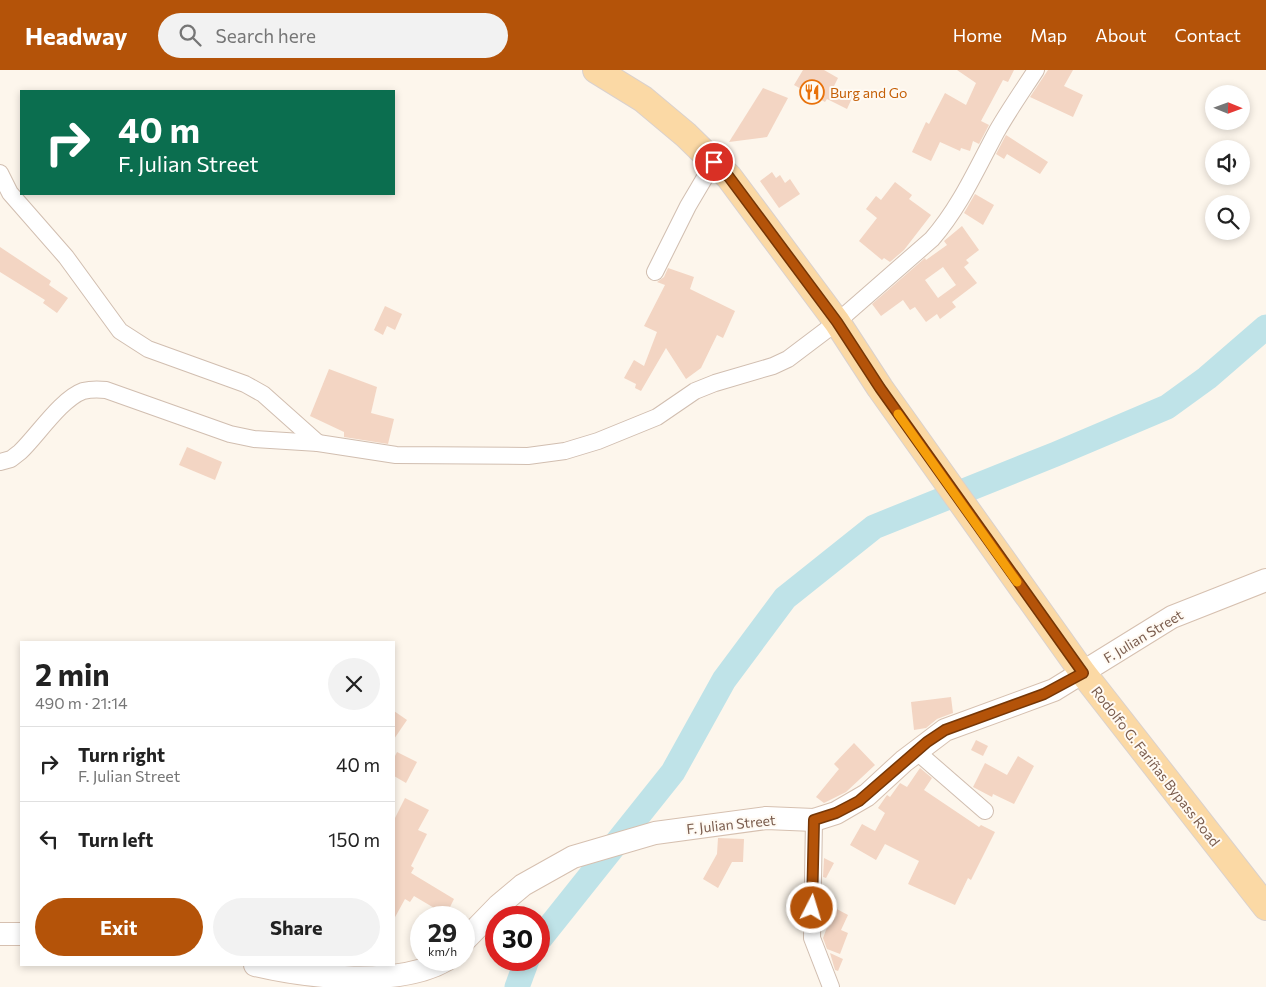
<!DOCTYPE html>
<meta charset="utf-8">
<style>
:root{--surface:#fff;--page:#f2f2f2;--text:#222;--muted:#767676;--line:#e0e0e0;--accent:#b45309}
body{margin:0;font-family:Commissioner,sans-serif;background:var(--page);color:var(--text);height:100vh;display:flex;flex-direction:column;font-size:19px;white-space:nowrap}
*{box-sizing:border-box;margin:0}
p{font-size:16px;color:var(--muted)}
.icon{flex:none;width:28px;height:28px;fill:none;stroke:currentColor;stroke-width:2;stroke-linecap:round;stroke-linejoin:round}
.map{position:relative;flex:1;overflow:hidden}
.panel{position:absolute;left:20px;top:571px;width:375px;height:325px;display:flex;flex-direction:column;background:var(--surface);border-radius:0px;box-shadow:0 2px 8px #0003}
.panel>*{flex:none}
.banner{position:absolute;left:20px;top:20px;width:375px;height:105px;border-radius:0px;box-shadow:0 2px 8px #0003;background:#0b6e4f;color:#fff;overflow:hidden}
.needle{width:32px;rotate:91deg}
.buttons{position:absolute;left:1205px;top:15px;display:grid;gap:10px}
.buttons a{display:grid;place-items:center;width:45px;height:45px;border-radius:50%;background:var(--surface);box-shadow:0 2px 8px #0003;font-size:25px}
.speed{position:absolute;left:410px;top:836px;display:flex;gap:10px;font-size:25px;font-weight:700;text-align:center}
.speed>*{display:grid;place-content:center;width:65px;height:65px;border-radius:50%;background:var(--surface);box-shadow:0 2px 8px #0003;line-height:1}
.speed small{font-size:12px;font-weight:400}
.speed .limit{border:8px solid #d22;background:#fff;color:#111}
.pin{position:absolute;display:grid;place-items:center;width:42px;height:42px;color:#fff;margin:-21px;border:2px solid #fff;border-radius:50%;box-shadow:0 1px 5px #0007}
.me{position:absolute;width:55px;margin:-28px;rotate:5deg;stroke-linejoin:round;filter:drop-shadow(0 0 4px #0008)}
.turn{display:flex;align-items:center;gap:18px;height:105px;padding:0 15px;font-size:22px}
.turn .icon{width:65px;height:65px;stroke-width:2.5}
.turn b{display:block;font-size:35px;line-height:42px}
.round{display:grid;place-items:center;flex:none;width:52px;height:52px;border-radius:26px;background:var(--page)}
.head{display:flex;align-items:center;justify-content:space-between;height:85px;padding:0 15px}
h1{font-size:30px;font-weight:700;line-height:38px}
.action{display:flex;gap:10px;margin-top:auto;padding:10px 15px}
.action a{flex:1;height:58px;border-radius:30px;background:var(--accent);color:#fff;font-size:20px;font-weight:700;line-height:58px;text-align:center}
.action a+a{background:var(--page);color:var(--text)}
ul{padding:0;list-style:none}
li{display:flex;align-items:center;gap:15px;height:75px;padding:0 15px;border-top:1px solid var(--line)}
li div{flex:1}
li b{display:block;font-size:19px}
li em{font-style:normal}
header{display:flex;align-items:center;gap:30px;box-sizing:border-box;height:70px;padding:0 25px;background:var(--accent);color:#fff}
header strong{font-size:24px}
nav{display:flex;gap:28px;margin-inline-start:auto;font-size:18px}
.search{width:350px;height:45px;background:var(--page);display:flex;align-items:center;gap:12px;box-sizing:border-box;padding:0 18px;border-radius:28px;color:var(--muted);font-size:19px}
.map>svg:first-child{display:block}
</style>
<header>
<strong>Headway</strong>
<div class="search"><svg class="icon" aria-label="search" viewBox="0 0 24 24"><circle cx="10" cy="10" r="6"/><path d="M15 15l6 6"/></svg>Search here</div>
<nav><a>Home</a><a>Map</a><a>About</a><a>Contact</a></nav>
</header>
<div class="map">
<svg width="1266" height="917" viewBox="0 0 1266 917">
<rect width="100%" height="100%" fill="#fdf6ec"/>
<g fill="none" stroke-linecap="round" stroke-linejoin="round">
<g stroke="#bfe3e8" stroke-width="25">
<path d="M 539,870 L 673,702 L 724,610 L 785,528 L 874,457 L 1056,384 L 1167,337 L 1207,308 L 1266,257"/>
<path d="M 517,917 L 527,890"/>
</g>
</g>
<g fill="#f3d5c3" fill-rule="evenodd">
<path d="M 803,0 L 824,0 L 838,8 L 834,16 L 853,26 L 847,39 L 827,29 L 825,32 L 794,15 Z"/>
<path d="M 957,0 L 1014,0 L 1008,12 L 1003,10 L 981,51 L 989,55 L 979,74 L 973,71 L 970,81 L 961,78 L 960,81 L 940,72 L 931,91 L 912,82 L 926,52 L 929,54 L 945,23 L 966,35 L 976,13 Z"/>
<path d="M 1048,0 L 1073,0 L 1064,16 L 1083,25 L 1073,47 L 1030,27 Z"/>
<path d="M 763,18 L 788,28 L 767,67 L 729,72 Z"/>
<path d="M 1006,65 L 1048,92 L 1040,104 L 1007,84 L 1004,89 L 996,84 Z"/>
<path d="M 772,102 L 776,108 L 780,105 L 785,113 L 790,109 L 800,124 L 779,138 L 760,111 Z"/>
<path d="M 895,112 L 912,125 L 909,129 L 931,145 L 904,180 L 890,192 L 884,188 L 882,190 L 859,171 L 877,148 L 866,139 L 876,126 L 881,130 Z"/>
<path d="M 975,124 L 994,135 L 983,155 L 964,143 Z"/>
<path d="M 962,156 L 979,180 L 966,190 L 969,193 L 964,197 L 977,213 L 952,232 L 956,237 L 940,249 L 937,244 L 926,252 L 915,237 L 910,240 L 903,230 L 881,246 L 872,234 L 925,188 L 926,190 L 947,175 L 944,171 ZM 943,197 L 956,215 L 938,228 L 925,210 Z"/>
<path d="M 0,177 L 51,211 L 49,215 L 68,228 L 57,243 L 43,233 L 45,230 L 0,202 Z"/>
<path d="M 668,198 L 694,207 L 690,219 L 735,241 L 723,268 L 717,265 L 701,298 L 686,309 L 666,278 L 641,321 L 635,318 L 636,314 L 624,308 L 634,290 L 644,296 L 657,262 L 644,256 L 665,215 L 657,212 L 664,207 Z"/>
<path d="M 385,236 L 402,244 L 395,260 L 387,256 L 383,265 L 374,260 Z"/>
<path d="M 329,299 L 377,317 L 371,343 L 394,349 L 388,374 L 344,367 L 344,362 L 310,346 Z"/>
<path d="M 187,377 L 222,392 L 215,410 L 179,395 Z"/>
<path d="M 951,627 L 953,643 L 937,649 L 926,658 L 914,660 L 911,632 Z"/>
<path d="M 394,641 L 407,650 L 394,669 Z"/>
<path d="M 976,670 L 988,676 L 983,686 L 971,680 Z"/>
<path d="M 854,673 L 875,695 L 846,722 L 824,733 L 816,727 L 839,699 L 834,694 Z"/>
<path d="M 397,682 L 417,692 L 406,713 L 394,706 L 394,688 Z"/>
<path d="M 1018,686 L 1034,696 L 1014,734 L 993,724 L 992,727 L 973,717 L 985,693 L 1007,705 Z"/>
<path d="M 920,698 L 932,708 L 924,720 L 979,757 L 981,755 L 995,762 L 971,810 L 968,808 L 955,835 L 908,814 L 919,791 L 885,774 L 876,790 L 850,775 L 862,754 L 875,761 L 885,743 L 878,738 L 887,725 L 890,727 L 900,713 L 907,717 Z"/>
<path d="M 405,728 L 429,740 L 418,760 L 427,764 L 411,796 L 414,798 L 411,803 L 454,829 L 446,845 L 414,826 L 410,832 L 405,829 L 394,849 L 394,750 Z"/>
<path d="M 718,768 L 744,769 L 743,792 L 732,792 L 718,818 L 703,809 L 717,784 Z"/>
<path d="M 824,788 L 834,793 L 826,808 L 823,807 Z"/>
<path d="M 831,836 L 848,845 L 841,860 L 848,863 L 840,884 L 827,879 L 823,868 L 829,852 L 824,849 Z"/>
<path d="M 830,883 L 843,889 L 838,901 L 835,900 Z"/>
</g>
<g fill="none" stroke-linecap="round" stroke-linejoin="round">
<g stroke="#d1beb0" stroke-width="18">
<g id="street">
<path d="M 0,103 L 10,123 L 66,187 L 120,261 L 148,279 L 245,314 L 263,324 L 318,373"/>
<path d="M 655,202 L 688,136 L 714,92"/>
<path d="M 0,392 L 11,389 L 20,382 C 37,366 61,329 83,321 C 91,319 98,319 106,320 L 230,364 L 254,369 L 318,373 L 396,385 L 528,386 L 565,381 L 598,371 L 657,347 L 695,321 L 715,313 L 773,296 L 788,289 L 837,252 L 932,169 C 960,137 977,98 997,61 C 1009,40 1023,20 1036,0"/>
<path d="M 916,681 L 985,741"/>
<path d="M 814,750 L 812,868 L 831,917"/>
</g>
</g>
<g stroke="#d6c0b0" stroke-width="24">
<g id="secondary">
<path d="M 0,864 L 21,864"/>
<path d="M 464,871 L 498,836 L 523,815 L 573,787 L 655,763 L 766,748 L 814,750 L 836,743 L 867,725 L 904,691 L 945,660 L 1054,620 L 1172,547 L 1266,510"/>
<path d="M 255,895 C 310,908 400,917 446,890"/>
</g>
</g>
<g stroke="#dad1cd" stroke-width="28">
<path id="primary" d="M 596,0 L 643,29 L 686,65 L 729,107 L 837,252 L 880,318 L 1083,603 L 1266,837"/>
</g>
<use href="#street" stroke="#fff" stroke-width="16"/>
<use href="#secondary" stroke="#fff" stroke-width="22"/>
<use href="#primary" stroke="#fbd9a5" stroke-width="26"/>
</g>
<g fill="none" stroke-linecap="round" stroke-linejoin="round">
<g stroke="#753606" stroke-width="12">
<path id="route" d="M 714,92 L 729,107 L 837,252 L 880,318 L 1083,603 L 1044,624 L 945,660 L 927,672 L 859,731 L 836,743 L 814,750 L 812,838"/>
</g>
<use href="#route" stroke="#b45309" stroke-width="9"/>
<path stroke="#f59e0b" stroke-width="9" d="M 898,344 L 1017,512"/>
</g>
<defs>
<g id="restaurant-ring" transform="scale(1.25)"><circle r="9.5" fill="#fffaf3" stroke="#e8710a" stroke-width="1.5"/><path d="M-5-6h1v4h1v-4h1v4h1v-4h1v5L-1.5 .5V6h-2V.5L-5-1ZM5-6V6H3V1.5H1.5Q1.5-4 5-6Z" fill="#e8710a"/></g>
</defs>
<g fill-rule="evenodd">
<use href="#restaurant-ring" x="812" y="22"/>
</g>
<g text-anchor="middle" dominant-baseline="central" stroke-width="4" stroke-linejoin="round" paint-order="stroke">
<g font-size="14" fill="#c56008" stroke="#fffaf3" text-anchor="start">
<text x="830" y="22">Burg and Go</text>
</g>
<g font-size="14" fill="#7a5c4d" stroke="#fffaf3">
<text transform="translate(1143 566) rotate(-31)">F. Julian Street</text>
<text transform="translate(1156 696) rotate(52)">Rodolfo G. Fariñas Bypass Road</text>
<text transform="translate(731 754) rotate(-6)">F. Julian Street</text>
</g>
</g>
</svg>
<div class="buttons">
<a><svg class="needle" viewBox="-14 -14 28 28"><path d="M0-13l5 13h-10z" fill="#e53935"/><path d="M0 13l5-13h-10z" fill="#767676"/></svg></a>
<a><svg class="icon" aria-label="sound" viewBox="0 0 24 24"><path d="M4 9h4l5-4v14l-5-4H4zM17 9q2 3 0 6"/></svg></a>
<a><svg class="icon" aria-label="search" viewBox="0 0 24 24"><circle cx="10" cy="10" r="6"/><path d="M15 15l6 6"/></svg></a>
</div>
<div class="speed"><div>29<small>km/h</small></div><div class="limit">30</div></div>
<div class="pin" style="left:714px;top:92px;background:#d93025"><svg class="icon" aria-label="arrive" viewBox="0 0 24 24"><path d="M6 21V4h12l-3 4 3 4H6"/></svg></div>
<svg class="me" style="left:812px;top:838px" viewBox="-20 -20 40 40"><circle r="17" fill="#b45309" stroke="#fff" stroke-width="3"/><path d="M0-11L8 9 0 5-8 9z" fill="#fff"/></svg>
<div class="banner">
<div class="turn"><svg class="icon" aria-label="right" viewBox="0 0 24 24"><path d="M7 20v-9h11M14 6l5 5-5 5"/></svg><div><b>40 m</b>F. Julian Street</div></div>
</div>
<section class="panel">
<div class="head"><div><h1>2 min</h1><p>490 m · 21:14</p></div><a class="round"><svg class="icon" aria-label="close" viewBox="0 0 24 24"><path d="M6 6l12 12M18 6L6 18"/></svg></a></div>
<ul>
<li><svg class="icon" aria-label="right" viewBox="0 0 24 24"><path d="M7 20v-9h11M14 6l5 5-5 5"/></svg><div><b>Turn right</b><p>F. Julian Street</p></div><em>40 m</em></li>
<li><svg class="icon" aria-label="left" viewBox="0 0 24 24"><path d="M17 20v-9H6M10 6l-5 5 5 5"/></svg><div><b>Turn left</b></div><em>150 m</em></li>
</ul>
<div class="action"><a>Exit</a><a>Share</a></div>
</section>
</div>
